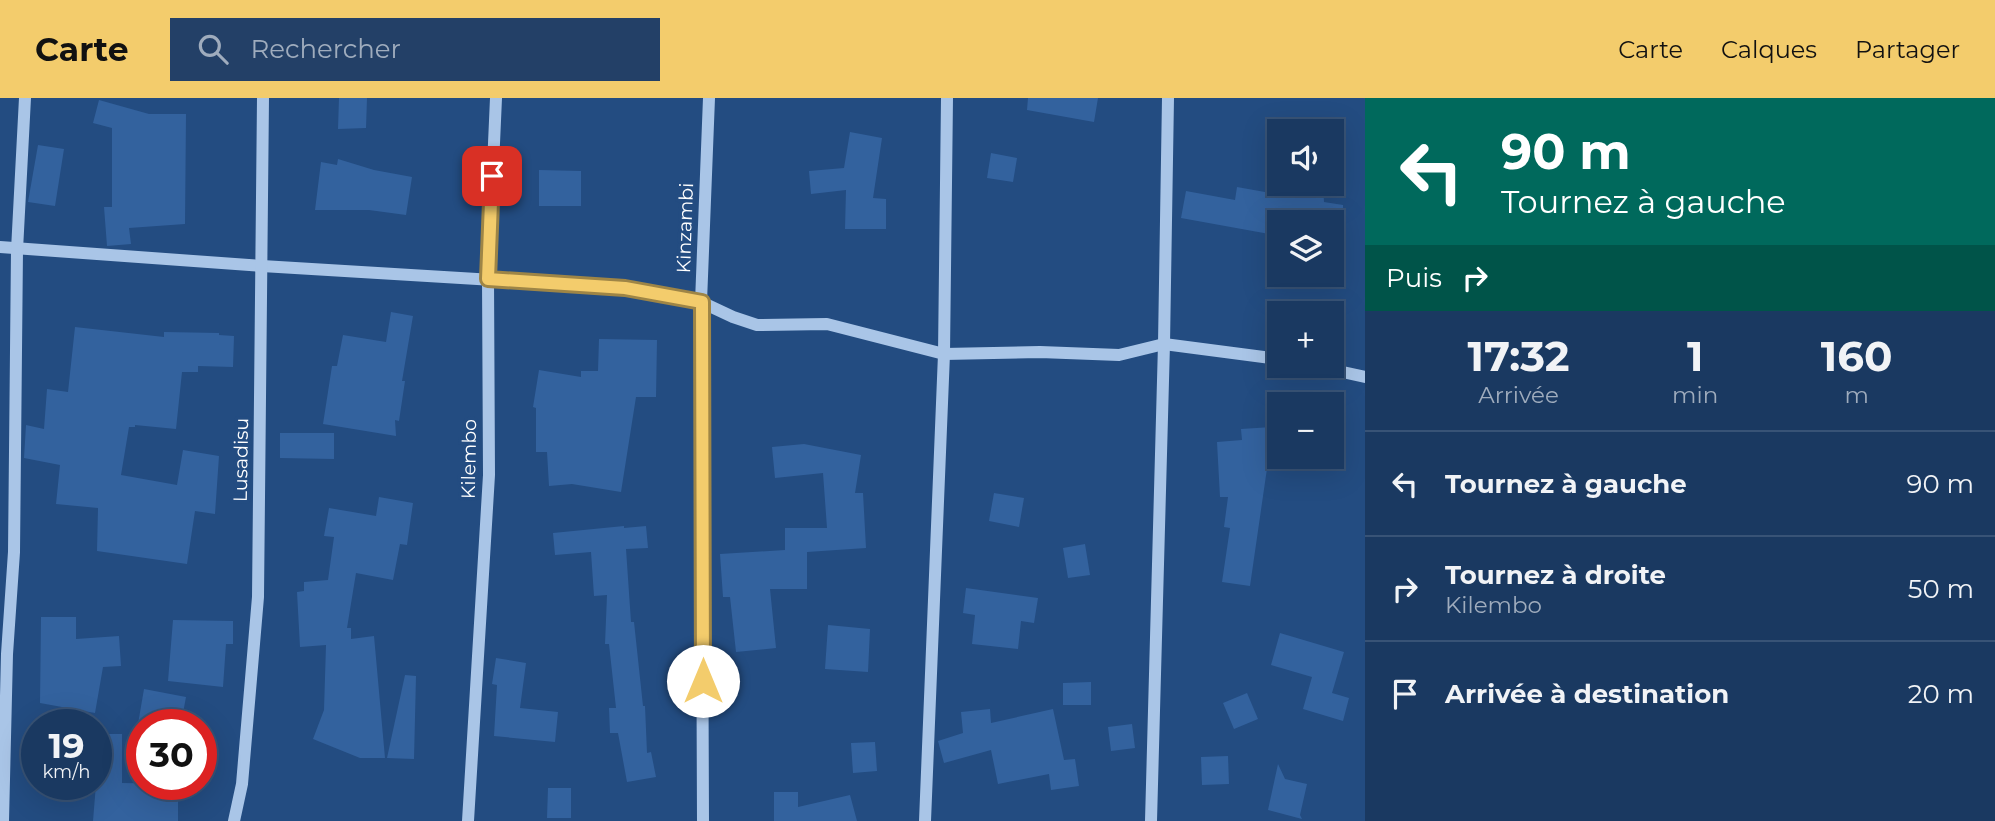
<!DOCTYPE html>
<html lang="fr">
<meta charset="utf-8">
<style>
:root{--surface:#1a3961;--page:#234067;--text:#f1f3f6;--muted:#9facbd;--line:#385376;--accent:#f3cc6c}
body{margin:0;font-family:Montserrat,sans-serif;background:var(--page);color:var(--text);height:100vh;display:flex;flex-direction:column;font-size:26px;white-space:nowrap}
*{box-sizing:border-box;margin:0}
p{font-size:23px;color:var(--muted)}
.icon{flex:none;width:38px;height:38px;fill:none;stroke:currentColor;stroke-width:2;stroke-linecap:round;stroke-linejoin:round}
.map{position:relative;flex:1;overflow:hidden}
.details{display:flex;flex-direction:column;background:var(--surface);width:630px}
.details>*{flex:none}
.hud{background:#00695c;color:#fff;overflow:hidden}
.buttons{position:absolute;left:1267px;top:21px;display:grid;gap:14px}
.buttons a{display:grid;place-items:center;width:77px;height:77px;border-radius:0px;background:var(--surface);box-shadow:0 7px 28px #0002,0 0 0 2px var(--line);font-size:35px}
.speed{position:absolute;left:21px;top:611px;display:flex;gap:14px;font-size:35px;font-weight:700;text-align:center}
.speed>*{display:grid;place-content:center;width:91px;height:91px;border-radius:50%;background:var(--surface);box-shadow:0 7px 28px #0002,0 0 0 2px var(--line);line-height:1}
.speed small{font-size:18px;font-weight:400}
.speed .limit{border:10px solid #d22;background:#fff;color:#111}
.pin{position:absolute;display:grid;place-items:center;width:60px;height:60px;color:#fff;margin:-30px;border-radius:14px;box-shadow:0 4px 10px #0006}
.me{position:absolute;width:77px;margin:-38px;rotate:0deg;stroke-linejoin:round;filter:drop-shadow(0 0 5px #0008)}
.turn{display:flex;align-items:center;gap:24px;height:147px;padding:0 21px;font-size:32px}
.turn .icon{width:91px;height:91px;stroke-width:2.5}
.turn b{display:block;font-size:49px;line-height:60px}
.then{display:flex;align-items:center;height:66px;padding:0 21px;background:#0003;gap:14px;font-size:26px}
.eta{display:flex;justify-content:space-evenly;align-items:center;height:119px;text-align:center}
.eta b{font-size:42px;font-weight:700;line-height:49px}
ul{padding:0;list-style:none}
li{display:flex;align-items:center;gap:21px;height:105px;padding:0 21px;border-top:2px solid var(--line)}
li div{flex:1}
li b{display:block;font-size:26px}
li em{font-style:normal}
header{display:flex;align-items:center;gap:42px;box-sizing:border-box;height:98px;padding:0 35px;background:var(--accent);color:#111}
header strong{font-size:33px}
nav{display:flex;gap:38px;margin-inline-start:auto;font-size:24px}
.search{width:490px;height:63px;background:var(--page);display:flex;align-items:center;gap:18px;box-sizing:border-box;padding:0 24px;border-radius:0px;color:var(--muted);font-size:26px}
main{display:flex;flex:1;min-height:0}
.map>svg:first-child{display:block}
</style>
<header>
<strong>Carte</strong>
<div class="search"><svg class="icon" aria-label="search" viewBox="0 0 24 24"><circle cx="10" cy="10" r="6"/><path d="M15 15l6 6"/></svg>Rechercher</div>
<nav><a>Carte</a><a>Calques</a><a>Partager</a></nav>
</header>
<main>
<div class="map">
<svg width="1365" height="723" viewBox="0 0 1365 723">
<rect width="100%" height="100%" fill="#234c81"/>
<g fill="#33629e">
<path d="M 339,0 L 367,0 L 366,30 L 338,31 Z"/>
<path d="M 1028,0 L 1098,0 L 1094,24 L 1027,12 Z"/>
<path d="M 99,2 L 149,16 L 186,16 L 185,126 L 129,130 L 131,146 L 107,148 L 104,109 L 112,109 L 112,30 L 93,25 Z"/>
<path d="M 850,34 L 882,40 L 873,100 L 886,101 L 886,131 L 845,131 L 846,92 L 811,96 L 809,73 L 844,70 Z"/>
<path d="M 38,47 L 64,51 L 55,108 L 28,104 Z"/>
<path d="M 991,55 L 1017,60 L 1013,84 L 987,80 Z"/>
<path d="M 338,61 L 374,72 L 412,79 L 406,117 L 369,112 L 315,112 L 321,64 L 337,67 Z"/>
<path d="M 539,72 L 581,73 L 581,108 L 539,108 Z"/>
<path d="M 1323,86 L 1324,104 L 1343,107 L 1343,117 L 1278,121 L 1275,137 L 1181,120 L 1186,93 L 1235,102 L 1237,89 L 1293,99 L 1292,88 Z"/>
<path d="M 391,214 L 413,218 L 402,283 L 405,283 L 399,323 L 395,322 L 396,338 L 323,326 L 332,268 L 337,268 L 343,237 L 386,244 Z"/>
<path d="M 75,229 L 164,239 L 164,234 L 219,235 L 219,237 L 234,238 L 233,269 L 198,268 L 198,274 L 182,274 L 176,331 L 135,327 L 135,329 L 129,329 L 121,377 L 177,387 L 183,352 L 219,358 L 215,416 L 195,413 L 187,466 L 97,453 L 98,410 L 56,406 L 60,367 L 24,360 L 26,327 L 44,331 L 47,291 L 68,294 Z"/>
<path d="M 599,241 L 657,242 L 656,299 L 636,299 L 621,394 L 572,386 L 549,388 L 547,354 L 536,354 L 536,310 L 533,309 L 539,272 L 581,279 L 581,273 L 598,273 Z"/>
<path d="M 1273,329 L 1250,488 L 1222,484 L 1230,430 L 1224,429 L 1228,399 L 1220,399 L 1217,344 L 1242,342 L 1241,331 Z"/>
<path d="M 280,335 L 334,335 L 334,361 L 280,360 Z"/>
<path d="M 804,346 L 861,357 L 855,395 L 863,395 L 866,450 L 807,454 L 807,491 L 770,491 L 776,550 L 736,554 L 730,499 L 723,499 L 720,456 L 785,452 L 785,430 L 827,430 L 823,375 L 775,380 L 772,349 Z"/>
<path d="M 994,395 L 1024,400 L 1019,429 L 989,423 Z"/>
<path d="M 379,399 L 413,405 L 407,447 L 400,446 L 393,482 L 356,475 L 347,530 L 351,530 L 351,541 L 374,538 L 385,660 L 360,660 L 313,641 L 324,612 L 326,547 L 300,549 L 297,494 L 304,493 L 304,484 L 328,482 L 334,439 L 324,438 L 329,410 L 376,418 Z"/>
<path d="M 624,428 L 624,430 L 646,428 L 648,450 L 626,451 L 631,524 L 634,524 L 643,608 L 645,608 L 647,655 L 651,654 L 656,679 L 627,684 L 618,635 L 610,635 L 609,610 L 616,610 L 609,546 L 605,546 L 607,497 L 594,498 L 591,454 L 555,457 L 553,435 Z"/>
<path d="M 1085,446 L 1090,477 L 1068,480 L 1063,450 Z"/>
<path d="M 966,490 L 1038,500 L 1034,525 L 1021,523 L 1018,551 L 972,546 L 975,517 L 963,515 Z"/>
<path d="M 41,519 L 76,519 L 76,541 L 119,538 L 121,568 L 103,569 L 95,615 L 40,605 Z"/>
<path d="M 173,522 L 233,523 L 233,546 L 226,546 L 223,589 L 168,583 Z"/>
<path d="M 828,527 L 870,531 L 868,574 L 825,571 Z"/>
<path d="M 1280,535 L 1344,554 L 1332,595 L 1349,600 L 1343,623 L 1303,611 L 1312,579 L 1271,567 Z"/>
<path d="M 496,560 L 526,565 L 520,610 L 558,614 L 555,644 L 494,638 L 497,587 L 492,586 Z"/>
<path d="M 405,577 L 416,578 L 414,661 L 387,660 Z"/>
<path d="M 1091,584 L 1091,607 L 1063,607 L 1063,585 Z"/>
<path d="M 144,591 L 186,599 L 181,626 L 138,626 Z"/>
<path d="M 1247,595 L 1258,621 L 1234,631 L 1223,605 Z"/>
<path d="M 990,611 L 991,625 L 1053,611 L 1064,662 L 1075,661 L 1079,688 L 1051,692 L 1049,676 L 998,686 L 991,652 L 944,665 L 938,643 L 963,635 L 961,614 Z"/>
<path d="M 1132,626 L 1135,650 L 1111,653 L 1108,629 Z"/>
<path d="M 96,636 L 122,636 L 122,685 L 178,686 L 178,723 L 93,723 L 96,686 Z"/>
<path d="M 875,644 L 877,673 L 853,675 L 851,645 Z"/>
<path d="M 1228,658 L 1229,686 L 1202,687 L 1201,659 Z"/>
<path d="M 1278,666 L 1285,681 L 1307,686 L 1300,717 L 1302,721 L 1268,712 Z"/>
<path d="M 548,690 L 571,690 L 571,720 L 547,720 Z"/>
<path d="M 774,694 L 798,694 L 798,709 L 850,697 L 857,723 L 774,723 Z"/>
</g>
<g fill="none" stroke-linecap="round" stroke-linejoin="round">
<g stroke="#a9c5e7" stroke-width="12">
<path d="M 0,149 L 262,168 L 625,190 L 701,204 L 733,219 L 757,227 L 827,226 L 944,256 L 1040,254 L 1119,257 L 1164,246 L 1279,261"/>
<path d="M 1315,268 L 1365,279"/>
<path d="M 3,723 L 7,556 L 14,454 L 17,152 L 25,0"/>
<path d="M 234,723 L 242,686 L 258,499 L 263,0"/>
<path d="M 468,723 L 489,377 L 488,181 L 496,0"/>
<path d="M 703,723 L 701,204 L 709,0"/>
<path d="M 925,723 L 944,256 L 947,0"/>
<path d="M 1151,723 L 1164,246 L 1168,0"/>
</g>
</g>
<g fill="none" stroke-linecap="round" stroke-linejoin="round">
<g stroke="#9e8546" stroke-width="18">
<path id="route" d="M 492,78 L 488,181 L 625,190 L 702,204 L 703,583"/>
</g>
<use href="#route" stroke="#f3cc6c" stroke-width="12"/>
</g>
<g text-anchor="middle" dominant-baseline="central" stroke-width="7" stroke-linejoin="round" paint-order="stroke">
<g font-size="19" fill="#fff" stroke="#234c81">
<text transform="translate(685 130) rotate(-88)">Kinzambi</text>
<text transform="translate(469 361) rotate(-89)">Kilembo</text>
<text transform="translate(241 362) rotate(-89)">Lusadisu</text>
</g>
</g>
</svg>
<div class="buttons">
<a><svg class="icon" aria-label="sound" viewBox="0 0 24 24"><path d="M4 9h4l5-4v14l-5-4H4zM17 9q2 3 0 6"/></svg></a>
<a><svg class="icon" aria-label="layers" viewBox="0 0 24 24"><path d="M12 4l9 5-9 5-9-5zM3 14l9 5 9-5"/></svg></a>
<a>+</a>
<a>−</a>
</div>
<div class="speed"><div>19<small>km/h</small></div><div class="limit">30</div></div>
<div class="pin" style="left:492px;top:78px;background:#d93025"><svg class="icon" aria-label="arrive" viewBox="0 0 24 24"><path d="M6 21V4h12l-3 4 3 4H6"/></svg></div>
<svg class="me" style="left:703px;top:583px" viewBox="-20 -20 40 40"><circle r="19" fill="#fff"/><path d="M0-13L10 11 0 6-10 11z" fill="#f3cc6c"/></svg>
</div>
<section class="details">
<div class="hud">
<div class="turn"><svg class="icon" aria-label="left" viewBox="0 0 24 24"><path d="M17 20v-9H6M10 6l-5 5 5 5"/></svg><div><b>90 m</b>Tournez à gauche</div></div>
<div class="then">Puis<svg class="icon" aria-label="right" viewBox="0 0 24 24"><path d="M7 20v-9h11M14 6l5 5-5 5"/></svg></div>
</div>
<div class="eta">
<div><b>17:32</b><p>Arrivée</p></div>
<div><b>1</b><p>min</p></div>
<div><b>160</b><p>m</p></div>
</div>
<ul>
<li><svg class="icon" aria-label="left" viewBox="0 0 24 24"><path d="M17 20v-9H6M10 6l-5 5 5 5"/></svg><div><b>Tournez à gauche</b></div><em>90 m</em></li>
<li><svg class="icon" aria-label="right" viewBox="0 0 24 24"><path d="M7 20v-9h11M14 6l5 5-5 5"/></svg><div><b>Tournez à droite</b><p>Kilembo</p></div><em>50 m</em></li>
<li><svg class="icon" aria-label="arrive" viewBox="0 0 24 24"><path d="M6 21V4h12l-3 4 3 4H6"/></svg><div><b>Arrivée à destination</b></div><em>20 m</em></li>
</ul>
</section>
</main>
